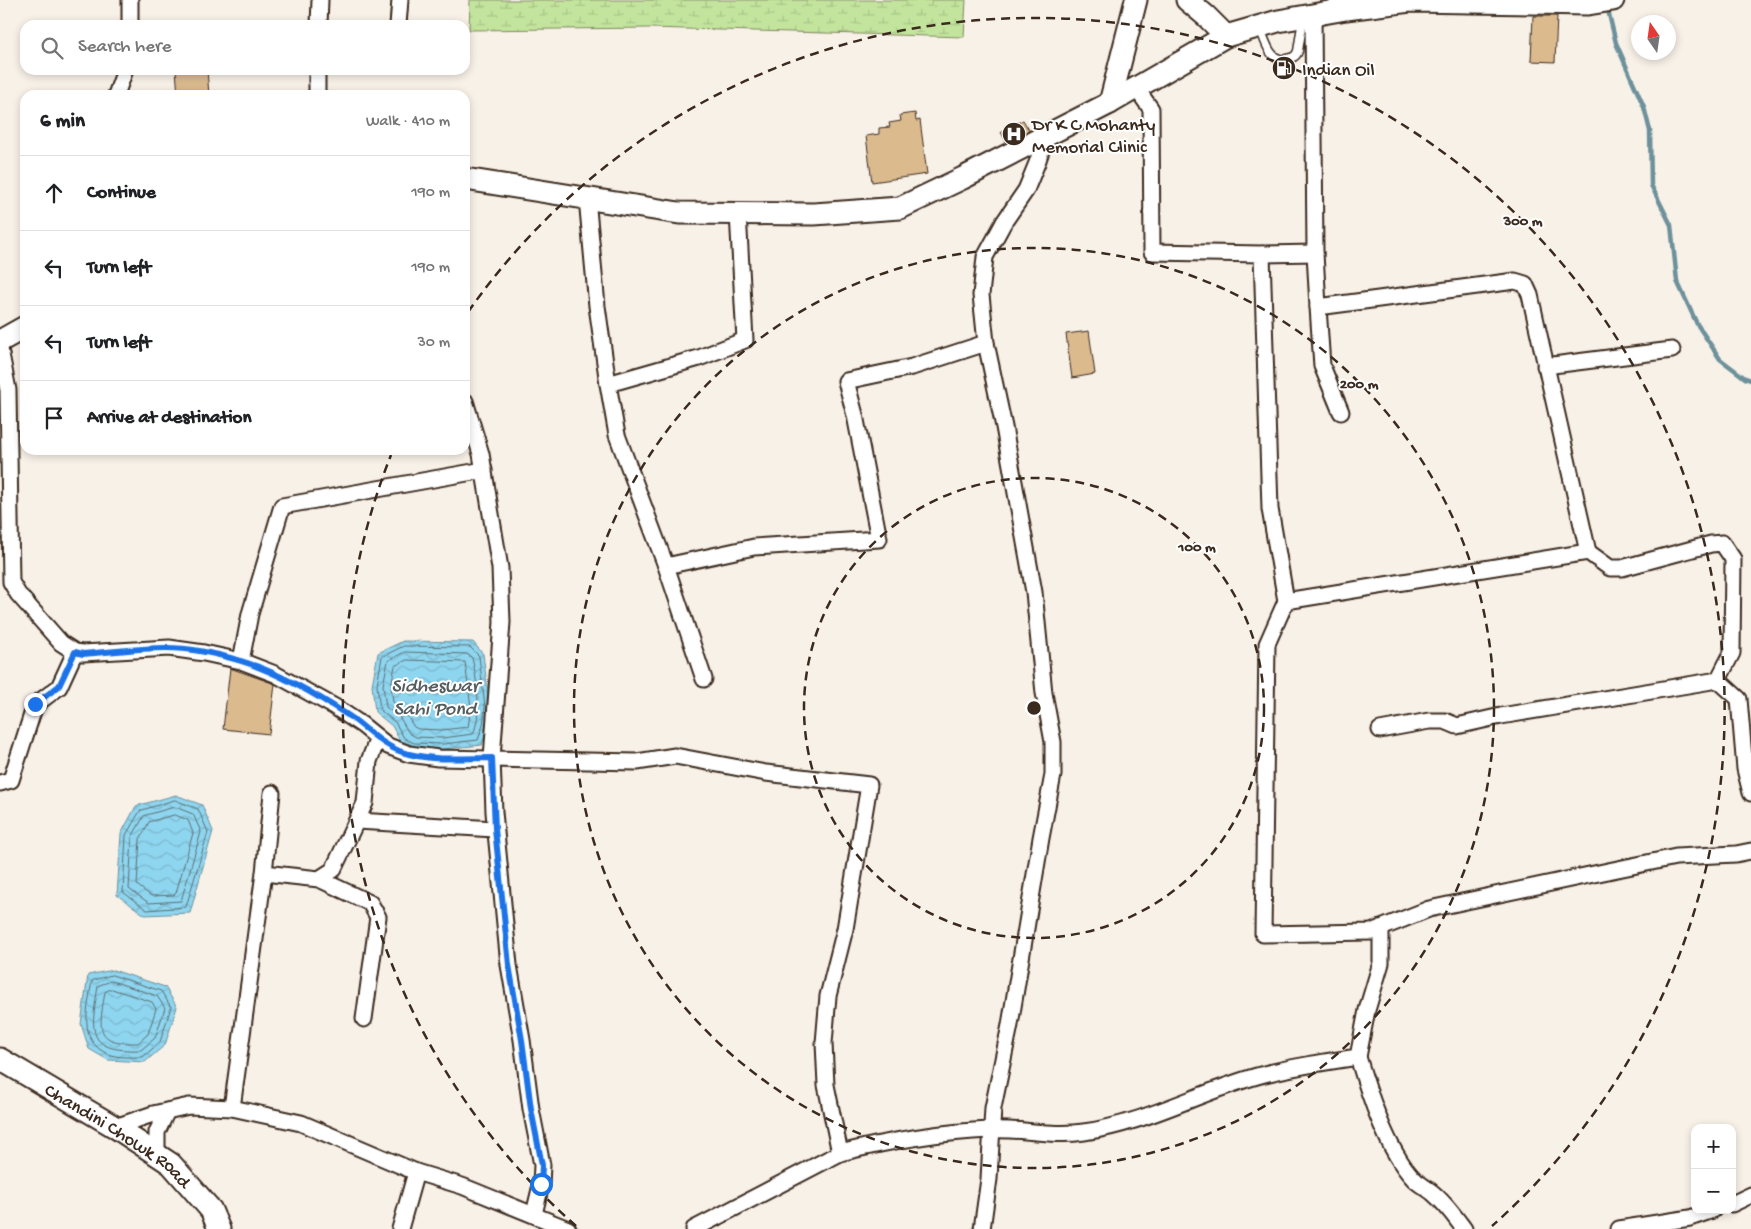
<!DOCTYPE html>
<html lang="en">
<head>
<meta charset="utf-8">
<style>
	body { margin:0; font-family:"Gochi Hand",sans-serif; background:#f6f6f6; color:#202124 }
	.controls { position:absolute; right:15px; bottom:15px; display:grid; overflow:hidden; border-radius:10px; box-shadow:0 2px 8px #0003 }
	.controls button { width:45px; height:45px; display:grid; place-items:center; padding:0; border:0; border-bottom:1px solid #e0e0e0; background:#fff; color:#202124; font:25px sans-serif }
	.compass { position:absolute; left:1631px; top:15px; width:45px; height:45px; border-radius:50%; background:#fff; box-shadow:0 2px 8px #0003; rotate:347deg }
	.stop { position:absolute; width:15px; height:15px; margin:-11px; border:4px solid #1a73e8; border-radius:50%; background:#fff }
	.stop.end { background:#1a73e8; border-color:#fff; box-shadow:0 1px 5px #0008 }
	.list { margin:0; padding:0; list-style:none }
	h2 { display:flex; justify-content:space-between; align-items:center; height:65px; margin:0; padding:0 20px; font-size:21px }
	h2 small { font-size:16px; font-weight:400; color:#757577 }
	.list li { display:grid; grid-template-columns:32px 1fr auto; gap:15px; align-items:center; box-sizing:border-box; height:75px; padding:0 20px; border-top:1px solid #e0e0e0 }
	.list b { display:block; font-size:19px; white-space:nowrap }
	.list em { font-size:16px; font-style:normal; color:#757577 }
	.icon { flex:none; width:28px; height:28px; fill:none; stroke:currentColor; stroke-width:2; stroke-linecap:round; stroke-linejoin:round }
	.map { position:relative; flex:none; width:1751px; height:1229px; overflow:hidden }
	.search { position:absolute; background:#fff; box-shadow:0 2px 8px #0003; left:20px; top:20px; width:450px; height:55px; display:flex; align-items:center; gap:12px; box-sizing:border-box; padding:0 18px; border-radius:15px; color:#757577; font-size:19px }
	.panel { position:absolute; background:#fff; box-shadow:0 2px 8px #0003; left:20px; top:90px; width:450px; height:365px; border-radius:15px }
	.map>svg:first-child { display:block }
	.wetland { fill:url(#wetland-marsh); stroke:#7f875e }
	.water { fill:url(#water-waves); stroke:#6d919b }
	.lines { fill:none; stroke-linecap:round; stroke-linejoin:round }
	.shore { stroke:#5c6e72; stroke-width:1 }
	.stream { stroke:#6d919b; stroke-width:4.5 }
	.building { fill:#dbba8e; stroke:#3b2a1e }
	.lane-casing { stroke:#3b2a1e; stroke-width:11 }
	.street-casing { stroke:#3b2a1e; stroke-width:19 }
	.secondary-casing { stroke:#3b2a1e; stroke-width:25 }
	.lane { stroke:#fff; stroke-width:8 }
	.street { stroke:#fff; stroke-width:15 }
	.secondary { stroke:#fff; stroke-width:21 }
	.route { stroke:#1a73e8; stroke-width:6 }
	.ring { fill:none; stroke:#3b2a1e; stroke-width:2.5; stroke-dasharray:9 6 }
	.labels { text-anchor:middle; stroke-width:4; stroke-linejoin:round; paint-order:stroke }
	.poi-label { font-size:19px; fill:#3b2a1e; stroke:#fff; text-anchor:start }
	.street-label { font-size:19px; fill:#3b2a1e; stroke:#fff }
	.water-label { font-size:20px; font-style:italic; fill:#545d5d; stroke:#fff }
	.centre { fill:#3b2a1e; stroke:#fff; stroke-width:2.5 }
	.ring-label { font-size:15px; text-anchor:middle; font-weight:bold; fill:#3b2a1e; stroke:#fff; stroke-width:4; stroke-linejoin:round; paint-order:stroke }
</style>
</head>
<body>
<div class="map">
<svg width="1751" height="1229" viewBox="0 0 1751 1229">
	<defs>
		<pattern id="wetland-marsh" width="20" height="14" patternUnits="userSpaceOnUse" patternTransform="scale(1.25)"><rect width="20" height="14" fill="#c3e49d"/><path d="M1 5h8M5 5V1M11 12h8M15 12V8" fill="none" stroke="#a8c487"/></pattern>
		<pattern id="water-waves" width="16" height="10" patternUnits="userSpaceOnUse" patternTransform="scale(1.25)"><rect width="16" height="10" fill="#8ed5ef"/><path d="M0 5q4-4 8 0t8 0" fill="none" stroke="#7bb7cc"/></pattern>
	</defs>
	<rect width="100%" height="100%" fill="#f8f1e8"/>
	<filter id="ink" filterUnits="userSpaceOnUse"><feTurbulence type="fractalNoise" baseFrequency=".02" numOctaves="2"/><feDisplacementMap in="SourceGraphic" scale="10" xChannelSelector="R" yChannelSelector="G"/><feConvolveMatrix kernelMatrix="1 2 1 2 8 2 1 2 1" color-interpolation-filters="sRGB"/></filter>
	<g filter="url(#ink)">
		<path class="wetland" d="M 470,0 L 966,0 L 964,37 L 650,28 L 469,30 Z"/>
		<g class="water">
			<path d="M 403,641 L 473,642 L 483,654 L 490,707 L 488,726 L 482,745 L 443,749 L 413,748 L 400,741 L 392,726 L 375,712 L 372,685 L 378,653 Z"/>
			<path d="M 176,795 L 202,805 L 213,831 L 190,913 L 145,915 L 117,895 L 121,834 L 136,806 Z"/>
			<path d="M 113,970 L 165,987 L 177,1007 L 165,1045 L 145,1062 L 108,1060 L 89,1049 L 81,1024 L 88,975 Z"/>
		</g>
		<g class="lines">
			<g class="shore">
				<path d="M 404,646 L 470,647 L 479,656 L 485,707 L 483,725 L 478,740 L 443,744 L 414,743 L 404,738 L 395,722 L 380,710 L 377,685 L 382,657 Z"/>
				<path d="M 405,652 L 467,654 L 472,658 C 477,679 482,715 473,734 L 443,738 L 416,737 L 409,733 L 400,718 L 386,707 L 383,685 L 388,661 Z"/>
				<path d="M 407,660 L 465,662 L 471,708 L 468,727 L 442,730 L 418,729 L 414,727 L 405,713 L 393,702 L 391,686 L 395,666 Z"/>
				<path d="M 175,800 L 198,809 L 208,832 L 186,907 L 147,910 L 123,892 L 126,835 L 140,811 Z"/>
				<path d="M 175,807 L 193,814 L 201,832 L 181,901 L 149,903 L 129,889 L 132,837 L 144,816 Z"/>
				<path d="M 175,815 L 188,820 L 193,833 L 176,893 L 174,895 L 151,896 L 137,885 L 140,839 L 149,822 Z"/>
				<path d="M 112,975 L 161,991 L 171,1007 L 160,1042 L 143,1057 C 133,1057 117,1058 108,1054 C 77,1041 88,1007 92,981 Z"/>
				<path d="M 112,981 L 157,996 L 165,1008 L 155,1038 L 141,1050 C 85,1052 91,1031 98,986 Z"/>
				<path d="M 112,989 L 152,1002 L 156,1009 L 148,1034 L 138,1043 C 94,1044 99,1029 105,992 Z"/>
			</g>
			<path class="stream" d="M 1607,6 L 1616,43 L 1644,107 L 1650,131 L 1651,185 L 1671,225 L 1677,281 L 1697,324 L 1720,359 L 1745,378 L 1751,380"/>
		</g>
		<g class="building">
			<path d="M 1533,16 L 1557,16 L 1555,62 L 1531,61 Z"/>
			<path d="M 176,70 L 207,70 L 209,95 L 178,95 Z"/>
			<path d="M 915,113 L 916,121 L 920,120 L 927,174 L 872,182 L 866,136 L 879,134 L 879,128 L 890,127 L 889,123 L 901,121 L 900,115 Z"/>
			<path d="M 1023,120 L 1029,130 L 1006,142 L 1001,132 Z"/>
			<path d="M 1089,331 L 1095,374 L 1072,378 L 1066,334 Z"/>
			<path d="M 230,668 L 275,684 L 269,734 L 223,729 Z"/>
		</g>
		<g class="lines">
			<g class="lane-casing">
				<path id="lane" d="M 1260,28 C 1265,40 1270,63 1286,59 C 1292,58 1296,57 1298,51 L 1303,19"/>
			</g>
			<g class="street-casing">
				<g id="street">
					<path d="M 130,25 L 130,0"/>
					<path d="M 319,25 L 320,0"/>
					<path d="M 398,25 L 400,0"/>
					<path d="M 1136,88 L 1151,109 L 1152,252 L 1262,254 L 1270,509 L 1286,601 L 1588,552 L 1610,568 L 1622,568 L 1711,544 L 1722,543 L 1733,559 L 1732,653 L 1718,680"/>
					<path d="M 116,95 L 125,70"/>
					<path d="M 317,95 L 317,70"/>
					<path d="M 587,198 L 597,306 L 608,384 L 617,435 L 666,566 L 704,679"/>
					<path d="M 1315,253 L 1318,307 L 1515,281 L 1525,284 L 1530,295 L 1588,552"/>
					<path d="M 1263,254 L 1315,253 L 1313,15"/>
					<path d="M 1318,307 L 1322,366 L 1341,412"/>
					<path d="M 0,349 L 8,390 L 11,582 L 18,594 L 61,643 L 75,652 L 83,653 L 169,648 L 204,653 L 241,661 L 275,674 L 335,707 L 362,725 L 388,746 L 409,754 L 438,758 L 637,762 L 675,756 L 766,773 L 869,785 L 845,929 L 828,996 L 824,1043 L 826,1085 L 840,1153 C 889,1141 939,1132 990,1130 C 1021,1128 1052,1137 1084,1132 C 1143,1124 1200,1092 1257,1076 C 1290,1067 1324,1062 1358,1057 L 1367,1010 L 1381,963 L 1381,928"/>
					<path d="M 1545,366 L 1672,350"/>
					<path d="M 608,384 L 699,358 L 745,340 L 738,213"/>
					<path d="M 465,401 L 481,454 L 500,568 L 502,622 L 492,758 L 494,812 L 509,965 L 522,1040 L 531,1109 L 542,1165 L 541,1185 L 534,1214"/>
					<path d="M 666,566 L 754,547 L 879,539 L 855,415 L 846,381 L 912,367 L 986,343"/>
					<path d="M 1286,601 L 1267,644 L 1263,934 L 1371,932 L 1429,909 L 1608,871 L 1676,857 L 1736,854 L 1751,851"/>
					<path d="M 241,661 L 250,614 L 282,506 L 484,470"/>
					<path d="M 1380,730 L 1429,721 L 1445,721 L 1457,726 L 1501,716 L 1718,680 L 1739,699 L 1745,769 L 1751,793"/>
					<path d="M 0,783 L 11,780 L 35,705 L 59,687 L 75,652"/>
					<path d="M 357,821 L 495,829"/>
					<path d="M 264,873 L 319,879 L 333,870 L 365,803 L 369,761 L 378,738"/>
					<path d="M 319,879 L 370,903 L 378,917 L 364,1019"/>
					<path d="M 1358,1057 C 1369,1094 1387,1150 1413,1178 C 1419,1185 1428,1188 1434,1194 C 1446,1204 1455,1217 1464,1229"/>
					<path d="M 232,1108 L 264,873 L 272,793"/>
					<path d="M 115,1127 L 153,1114 L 189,1106 L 232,1108 L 301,1123 L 416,1172 L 462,1186 L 568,1229"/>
					<path d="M 157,1155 L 157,1132 L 167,1111"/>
					<path d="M 1732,1204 L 1751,1195"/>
					<path d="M 400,1229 L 416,1172"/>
					<path d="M 694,1229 L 840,1153"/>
					<path d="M 982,1229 L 989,1179 L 993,1108 L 1010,1025 L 1041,838 L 1053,775 L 1053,742 L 1044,693 L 1034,592 L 1004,427 L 986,343 L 981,295 L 985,257 L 1004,222 L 1026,190 L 1037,163 L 1046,136"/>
					<path d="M 1619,1229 L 1690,1218 L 1713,1210"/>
				</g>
			</g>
			<g class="secondary-casing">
				<g id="secondary">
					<path d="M 1187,0 L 1206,16 L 1226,36"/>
					<path d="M 1110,103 L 1136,0"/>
					<path d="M 465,179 L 679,213 L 814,214 L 900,208 L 963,178 L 1110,103 L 1226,36 L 1278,21 L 1346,9 L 1410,1 L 1588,4 L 1613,0"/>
					<path d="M 0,341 L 25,327"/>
					<path id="s1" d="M 0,1059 L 115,1127 L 171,1164 L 211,1210 L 219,1229"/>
				</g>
			</g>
			<use href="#lane" class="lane"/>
			<use href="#street" class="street"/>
			<use href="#secondary" class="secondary"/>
		</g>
	</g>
	<g class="lines" filter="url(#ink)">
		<path class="route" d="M 35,704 L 59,686 L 75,652 L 83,654 C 111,652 138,648 166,648 C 190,648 218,654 241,661 C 278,672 317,695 349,716 C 368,729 385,749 409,754 C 436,761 465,758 492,758 L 495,829 L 509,965 L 522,1040 L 531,1109 L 542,1165 L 541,1184"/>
	</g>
	<g class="ring">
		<circle cx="1034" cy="708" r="230"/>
		<circle cx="1034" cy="708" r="460"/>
		<path d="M576 1226A691 691 0 0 1 391 455M468 312A691 691 0 1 1 1492 1226"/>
	</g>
	<defs>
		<g id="fuel-disc" transform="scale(1.25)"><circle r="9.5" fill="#3b2a1e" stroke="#fff"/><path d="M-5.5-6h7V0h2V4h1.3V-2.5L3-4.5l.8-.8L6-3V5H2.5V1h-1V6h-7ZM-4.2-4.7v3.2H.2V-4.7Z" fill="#fff"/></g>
		<g id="hospital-disc" transform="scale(1.25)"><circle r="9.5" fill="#3b2a1e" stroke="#fff"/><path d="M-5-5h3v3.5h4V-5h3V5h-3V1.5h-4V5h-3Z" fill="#fff"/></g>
	</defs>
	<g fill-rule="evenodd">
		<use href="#fuel-disc" x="1284" y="68"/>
		<use href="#hospital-disc" x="1014" y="134"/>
	</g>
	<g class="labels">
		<g class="poi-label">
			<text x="1302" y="75">Indian Oil</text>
			<text x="1032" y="130">Dr K C Mohanty<tspan x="1032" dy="22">Memorial Clinic</tspan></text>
		</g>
		<g class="street-label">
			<text dy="7" stroke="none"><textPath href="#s1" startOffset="141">Chandini Chowk Road</textPath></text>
		</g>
		<g class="water-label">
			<text x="435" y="691">Sidheswar<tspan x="435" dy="23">Sahi Pond</tspan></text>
		</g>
	</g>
	<circle cx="1034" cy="708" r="8" class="centre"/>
	<g class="ring-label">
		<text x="1523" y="225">300 m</text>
		<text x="1359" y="388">200 m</text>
		<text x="1197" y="551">100 m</text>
	</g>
</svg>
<div class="controls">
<button>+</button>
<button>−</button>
</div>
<svg class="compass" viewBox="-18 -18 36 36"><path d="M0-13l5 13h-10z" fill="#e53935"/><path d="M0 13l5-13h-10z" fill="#757577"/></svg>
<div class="stop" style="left:541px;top:1184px"></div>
<div class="stop end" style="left:35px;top:704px"></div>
<div class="search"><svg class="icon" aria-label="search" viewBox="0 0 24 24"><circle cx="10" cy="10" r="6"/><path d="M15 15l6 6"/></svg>Search here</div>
<section class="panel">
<h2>6 min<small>Walk · 410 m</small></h2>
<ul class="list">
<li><svg class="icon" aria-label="ahead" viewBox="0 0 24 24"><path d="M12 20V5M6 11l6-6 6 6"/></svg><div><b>Continue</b></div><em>190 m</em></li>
<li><svg class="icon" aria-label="left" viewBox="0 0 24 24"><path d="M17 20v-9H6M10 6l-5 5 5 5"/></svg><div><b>Turn left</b></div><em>190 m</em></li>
<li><svg class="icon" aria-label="left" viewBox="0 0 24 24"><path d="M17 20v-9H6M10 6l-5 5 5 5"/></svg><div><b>Turn left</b></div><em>30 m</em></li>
<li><svg class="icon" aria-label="arrive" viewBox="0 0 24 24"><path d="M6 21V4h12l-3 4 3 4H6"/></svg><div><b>Arrive at destination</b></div></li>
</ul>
</section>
</div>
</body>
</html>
